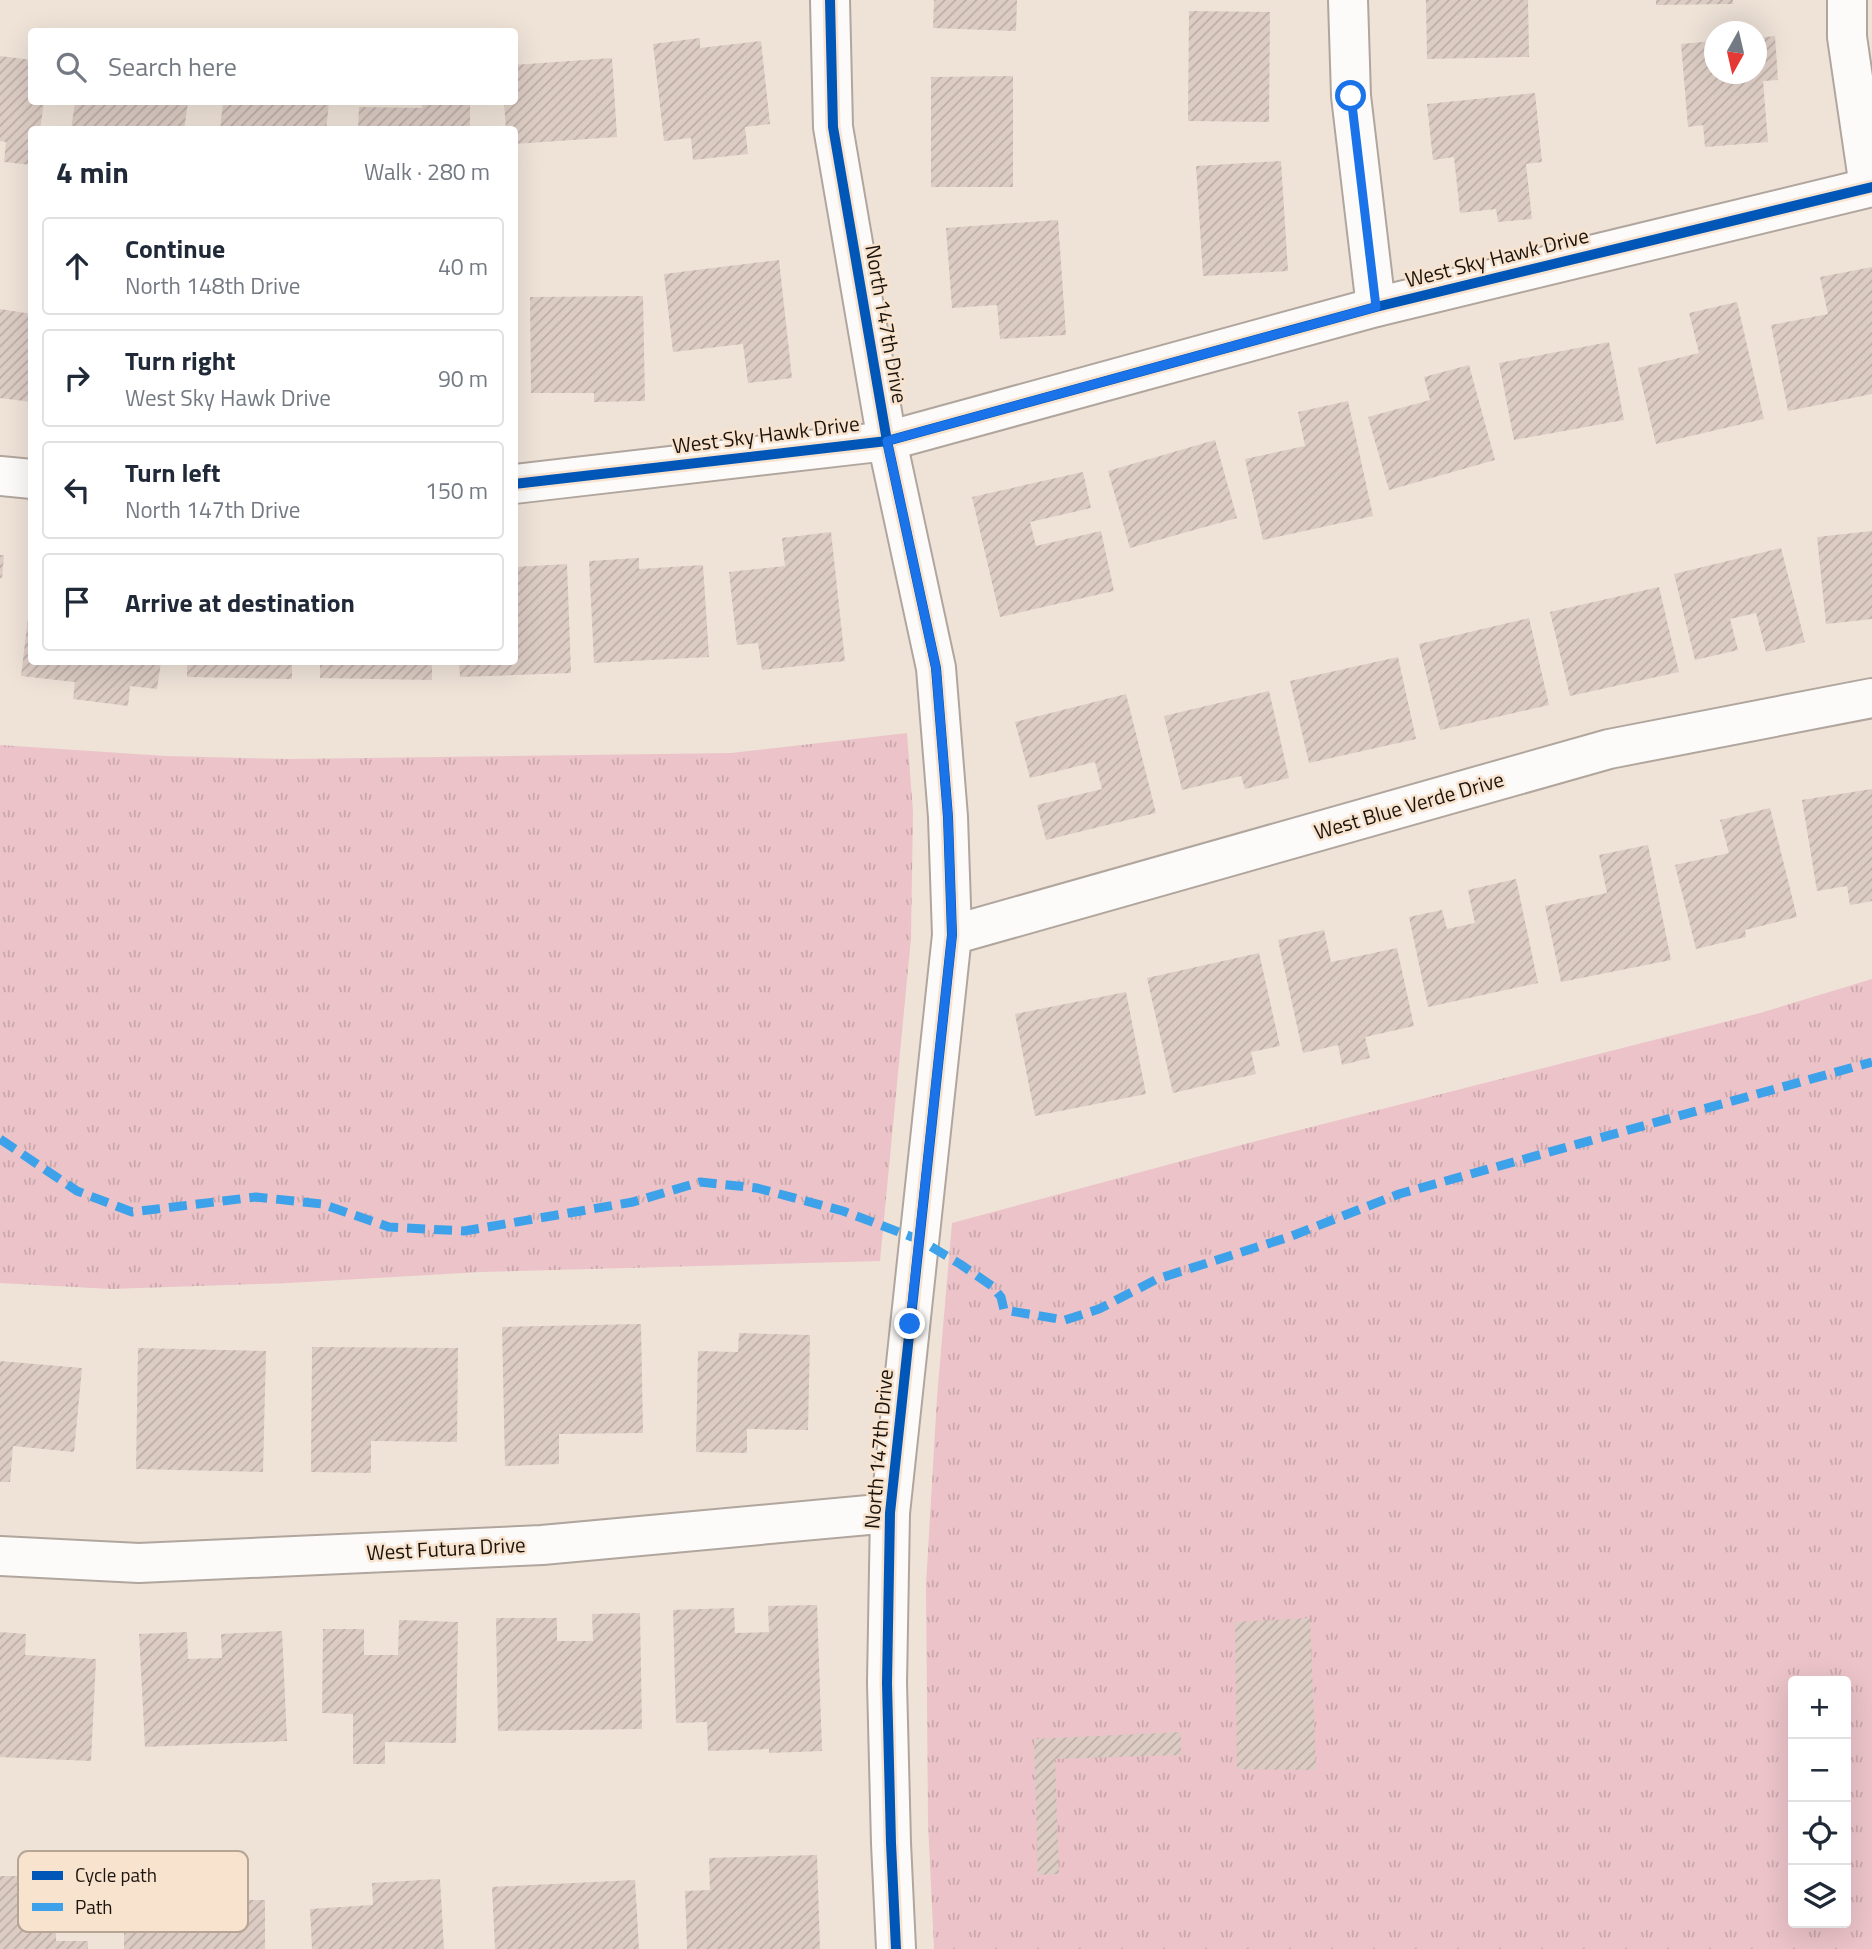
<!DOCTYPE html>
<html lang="en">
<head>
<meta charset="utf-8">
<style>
	body { margin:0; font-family:"Titillium Web",sans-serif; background:#f2f2f3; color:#1f2937 }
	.controls { position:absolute; right:21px; bottom:21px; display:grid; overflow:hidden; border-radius:7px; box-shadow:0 7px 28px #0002 }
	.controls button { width:63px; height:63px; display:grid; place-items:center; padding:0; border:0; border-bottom:2px solid #e0e1e3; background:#fff; color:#1f2937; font:35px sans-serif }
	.compass { position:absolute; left:1704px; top:21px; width:63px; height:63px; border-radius:50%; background:#fff; box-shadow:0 7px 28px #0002; rotate:188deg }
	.stop { position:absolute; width:21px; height:21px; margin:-16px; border:5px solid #1a73e8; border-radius:50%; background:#fff }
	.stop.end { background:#1a73e8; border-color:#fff; box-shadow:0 2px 7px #0008 }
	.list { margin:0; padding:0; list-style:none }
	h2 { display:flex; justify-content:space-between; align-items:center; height:91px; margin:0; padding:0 28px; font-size:30px }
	h2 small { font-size:23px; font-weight:400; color:#747a83 }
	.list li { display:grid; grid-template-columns:46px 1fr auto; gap:21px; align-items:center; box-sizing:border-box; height:98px; margin:0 14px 14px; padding:0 14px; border:2px solid #e0e1e3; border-radius:7px }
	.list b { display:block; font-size:26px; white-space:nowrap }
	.list p { margin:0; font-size:23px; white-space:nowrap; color:#747a83 }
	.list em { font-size:23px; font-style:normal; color:#747a83 }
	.icon { flex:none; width:38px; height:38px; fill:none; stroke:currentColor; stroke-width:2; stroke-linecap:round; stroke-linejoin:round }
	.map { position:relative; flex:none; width:1872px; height:1949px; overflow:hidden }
	.search { position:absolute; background:#fff; box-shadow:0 7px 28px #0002; left:28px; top:28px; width:490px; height:77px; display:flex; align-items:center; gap:18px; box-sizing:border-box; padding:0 24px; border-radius:7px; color:#747a83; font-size:26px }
	.panel { position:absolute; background:#fff; box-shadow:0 7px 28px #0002; left:28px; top:126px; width:490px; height:539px; border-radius:7px }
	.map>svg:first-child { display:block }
	.grass { fill:url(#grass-tufts); fill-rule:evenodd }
	.building { fill:url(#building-hatch) }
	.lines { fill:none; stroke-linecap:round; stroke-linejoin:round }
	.minor-casing { stroke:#b0a69e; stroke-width:42 }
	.minor { stroke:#fdfbf9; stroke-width:38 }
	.quiet { stroke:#3da2e9; stroke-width:9; stroke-dasharray:18 9; stroke-linecap:butt }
	.cycleway-casing { stroke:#f8e3cf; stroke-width:15 }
	.cycleway { stroke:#0057b8; stroke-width:10 }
	.route { stroke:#1a73e8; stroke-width:9 }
	.labels { text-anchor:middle; stroke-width:5; stroke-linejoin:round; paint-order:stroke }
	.street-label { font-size:21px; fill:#1b140d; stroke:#f8e3cf }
	.key { fill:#f8e3cf; stroke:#b6a595; stroke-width:2 }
	.key-label { font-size:19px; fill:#1b140d }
</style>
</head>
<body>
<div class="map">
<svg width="1872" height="1949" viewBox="0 0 1872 1949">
	<defs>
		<pattern id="grass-tufts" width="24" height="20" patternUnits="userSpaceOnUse" patternTransform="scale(1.75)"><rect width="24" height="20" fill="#ebc3c9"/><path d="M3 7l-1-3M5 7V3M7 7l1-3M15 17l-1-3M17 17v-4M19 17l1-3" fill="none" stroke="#c9a7ab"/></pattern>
		<pattern id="building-hatch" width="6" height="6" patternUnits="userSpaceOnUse" patternTransform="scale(1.75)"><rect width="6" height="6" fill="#dcccc4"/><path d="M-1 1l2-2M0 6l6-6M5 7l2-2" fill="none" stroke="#bcaea7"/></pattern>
	</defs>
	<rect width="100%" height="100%" fill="#efe3d8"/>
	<g class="grass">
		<path d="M 907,733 L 913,812 L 911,938 L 880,1261 L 481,1272 L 289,1283 L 111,1289 L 0,1283 L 0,745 L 166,756 L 290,759 L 731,753 Z"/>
		<path d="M 1872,979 L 1872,1949 L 934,1949 L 928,1822 L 926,1585 L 937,1397 L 952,1223 L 1241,1145 L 1760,1013 ZM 1793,1681 L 1846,1681 L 1846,1923 L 1793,1923 Z"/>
	</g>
	<g class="building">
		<path d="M 934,0 L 1017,0 L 1016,31 L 933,28 Z"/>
		<path d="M 1426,0 L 1528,0 L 1529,57 L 1427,59 Z"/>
		<path d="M 1656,0 L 1733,0 L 1733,4 L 1656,5 Z"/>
		<path d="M 1189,11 L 1270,12 L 1269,122 L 1188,121 Z"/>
		<path d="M 1775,36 L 1778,80 L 1763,81 L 1768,142 L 1705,147 L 1703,125 L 1688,127 L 1681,44 L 1714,41 L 1714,74 L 1756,74 L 1756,38 Z"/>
		<path d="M 700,38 L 700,48 L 761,41 L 770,124 L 745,127 L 748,154 L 693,160 L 691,138 L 664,141 L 653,44 Z"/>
		<path d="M 0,56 L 32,60 L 32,102 L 44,102 L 40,130 L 32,130 L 32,165 L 4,162 L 6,142 L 0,141 Z"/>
		<path d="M 612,58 L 617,137 L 514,144 L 514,130 L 506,130 L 504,102 L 514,102 L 514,65 Z"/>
		<path d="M 1013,76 L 1013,187 L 931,187 L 931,77 Z"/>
		<path d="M 1535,93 L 1542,162 L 1526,164 L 1532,219 L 1498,222 L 1496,209 L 1460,213 L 1454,157 L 1433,160 L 1427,104 Z"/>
		<path d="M 75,102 L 188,102 L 184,130 L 71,130 Z"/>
		<path d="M 223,102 L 329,102 L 326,130 L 220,130 Z"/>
		<path d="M 422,102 L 470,102 L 470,130 L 358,130 L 359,107 L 422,108 Z"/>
		<path d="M 1281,161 L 1288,271 L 1203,276 L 1196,166 Z"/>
		<path d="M 1058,220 L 1066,335 L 1000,339 L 997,305 L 952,308 L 946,228 Z"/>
		<path d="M 779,260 L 792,378 L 748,383 L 743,344 L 673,352 L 664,274 Z"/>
		<path d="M 1872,267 L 1872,394 L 1788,411 L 1771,325 L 1828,314 L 1820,277 Z"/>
		<path d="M 643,296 L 645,401 L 594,402 L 594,393 L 531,393 L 530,297 Z"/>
		<path d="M 1737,302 L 1764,419 L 1656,444 L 1638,368 L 1699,353 L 1689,313 Z"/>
		<path d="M 0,309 L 32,314 L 32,402 L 0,398 Z"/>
		<path d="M 1609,342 L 1624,420 L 1514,440 L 1499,363 Z"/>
		<path d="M 1469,365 L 1495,460 L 1389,490 L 1368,417 L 1430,400 L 1424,377 Z"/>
		<path d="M 1348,401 L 1373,516 L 1263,540 L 1245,459 L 1305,446 L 1298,412 Z"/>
		<path d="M 1215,440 L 1237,518 L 1130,548 L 1108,471 Z"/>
		<path d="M 1083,472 L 1091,508 L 1030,522 L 1036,546 L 1101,531 L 1114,591 L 1000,617 L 972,497 Z"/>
		<path d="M 1872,531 L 1872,619 L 1826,624 L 1817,537 Z"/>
		<path d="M 831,532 L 845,661 L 762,670 L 758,643 L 737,645 L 729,572 L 785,566 L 782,538 Z"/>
		<path d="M 1781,548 L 1805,642 L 1766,652 L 1756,613 L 1730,619 L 1738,650 L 1695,660 L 1674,574 Z"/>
		<path d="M 0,555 L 4,555 L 2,578 L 0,578 Z"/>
		<path d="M 639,558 L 639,569 L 703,565 L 709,657 L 594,663 L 589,561 Z"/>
		<path d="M 567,564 L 571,673 L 460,677 L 459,662 L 514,662 L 515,567 Z"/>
		<path d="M 1659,587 L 1679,672 L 1570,696 L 1550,612 Z"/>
		<path d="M 30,602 L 32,602 L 32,662 L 161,662 L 157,689 L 130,686 L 128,706 L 73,699 L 75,682 L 21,676 Z"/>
		<path d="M 1529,618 L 1549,705 L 1440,730 L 1419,644 Z"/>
		<path d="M 1398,657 L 1416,739 L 1309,763 L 1290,681 Z"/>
		<path d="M 187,662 L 292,662 L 292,679 L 187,677 Z"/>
		<path d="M 320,662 L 432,662 L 432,680 L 320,678 Z"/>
		<path d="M 1269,691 L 1289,778 L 1245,789 L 1241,776 L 1182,790 L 1164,716 Z"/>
		<path d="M 1126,694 L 1156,813 L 1046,840 L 1037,805 L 1102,789 L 1095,762 L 1030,778 L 1015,722 Z"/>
		<path d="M 1872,789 L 1872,901 L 1850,905 L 1847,886 L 1817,891 L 1802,800 Z"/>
		<path d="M 1770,808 L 1797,917 L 1745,930 L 1746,937 L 1696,949 L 1675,865 L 1729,853 L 1720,820 Z"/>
		<path d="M 1648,845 L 1671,960 L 1561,982 L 1545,906 L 1607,893 L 1599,855 Z"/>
		<path d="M 1516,879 L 1538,983 L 1428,1007 L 1409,917 L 1442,910 L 1447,929 L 1475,923 L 1468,890 Z"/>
		<path d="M 1324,930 L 1331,962 L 1397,948 L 1414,1026 L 1365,1037 L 1370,1058 L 1342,1065 L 1338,1045 L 1303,1053 L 1278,940 Z"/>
		<path d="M 1259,953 L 1280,1046 L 1251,1052 L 1256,1074 L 1173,1093 L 1147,978 Z"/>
		<path d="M 1126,992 L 1146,1094 L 1035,1116 L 1015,1014 Z"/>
		<path d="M 641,1324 L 643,1433 L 559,1434 L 559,1464 L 505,1466 L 502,1327 Z"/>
		<path d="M 739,1333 L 810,1335 L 808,1430 L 747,1429 L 747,1453 L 696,1452 L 698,1351 L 738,1352 Z"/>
		<path d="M 312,1347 L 458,1348 L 457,1442 L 371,1441 L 371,1473 L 311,1472 Z"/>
		<path d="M 138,1348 L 266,1351 L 263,1472 L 136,1469 Z"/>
		<path d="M 0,1361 L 82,1368 L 74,1452 L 13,1446 L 10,1482 L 0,1482 Z"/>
		<path d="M 817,1605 L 822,1751 L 769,1753 L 769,1749 L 708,1751 L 707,1722 L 676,1723 L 673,1610 L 734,1608 L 735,1633 L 769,1632 L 768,1606 Z"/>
		<path d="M 640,1613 L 642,1729 L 498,1731 L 496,1618 L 557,1618 L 557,1641 L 593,1641 L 592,1614 Z"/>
		<path d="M 1310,1618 L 1316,1770 L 1237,1769 L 1235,1622 Z"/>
		<path d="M 399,1620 L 458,1622 L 456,1743 L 385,1742 L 385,1764 L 353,1764 L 353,1714 L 322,1713 L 323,1629 L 364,1629 L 364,1655 L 398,1655 Z"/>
		<path d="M 282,1631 L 287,1741 L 145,1747 L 139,1634 L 187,1632 L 188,1659 L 222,1658 L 221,1634 Z"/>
		<path d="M 0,1632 L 26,1634 L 25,1655 L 96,1659 L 91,1761 L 0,1757 Z"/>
		<path d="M 1181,1732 L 1181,1755 L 1055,1759 L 1059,1874 L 1038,1875 L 1034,1739 Z"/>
		<path d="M 817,1855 L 820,1949 L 687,1949 L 685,1891 L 710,1890 L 709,1858 Z"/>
		<path d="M 0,1876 L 56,1876 L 56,1941 L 88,1941 L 88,1949 L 0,1949 Z"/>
		<path d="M 440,1879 L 444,1949 L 312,1949 L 310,1909 L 373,1905 L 372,1883 Z"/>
		<path d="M 635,1880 L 639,1949 L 495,1949 L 492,1887 Z"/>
		<path d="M 124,1899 L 265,1900 L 265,1949 L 124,1949 Z"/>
	</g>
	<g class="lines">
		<g class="minor-casing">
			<g id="minor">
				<path d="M 830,0 L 833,127 L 887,441 L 936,668 L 948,817 L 952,935 L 890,1513 L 887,1683 L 891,1843 L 896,1949"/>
				<path d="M 1348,0 L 1351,96 L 1376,307"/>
				<path d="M 1847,0 L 1847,37 L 1869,187"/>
				<path d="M 0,476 L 32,479"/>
				<path d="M 514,484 L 887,441 L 1376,307 L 1872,187"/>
				<path d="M 952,935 L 1609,749 L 1872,698"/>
				<path d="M 0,1556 L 139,1563 L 542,1545 L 890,1513"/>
			</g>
		</g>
		<use href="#minor" class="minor"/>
		<path class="quiet" d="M 0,1139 L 77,1191 L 132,1212 L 256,1197 L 322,1204 L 389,1227 L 464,1231 L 633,1202 L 700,1182 L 757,1188 L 843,1211 L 920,1240 L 960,1264 L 992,1286 L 1001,1297 L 1004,1310 L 1065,1320 L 1099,1309 L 1157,1279 L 1289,1237 L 1399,1194 L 1872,1062"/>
		<g class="cycleway-casing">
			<g id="cycleway">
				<path d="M 830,0 L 833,127 L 887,441 L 936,668 L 948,817 L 952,935 L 890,1513 L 887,1683 L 891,1843 L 896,1949"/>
				<path d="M 514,484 L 887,441 L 1376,307 L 1872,187"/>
			</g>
		</g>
		<use href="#cycleway" class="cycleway"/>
	</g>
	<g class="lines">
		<path class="route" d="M 910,1324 L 952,935 L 948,817 L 936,668 L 887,441 L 1376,307 L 1351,96"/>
	</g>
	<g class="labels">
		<g class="street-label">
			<text transform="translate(1497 258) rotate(-14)" y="7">West Sky Hawk Drive</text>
			<text transform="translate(886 324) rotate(80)" y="7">North 147th Drive</text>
			<text transform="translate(766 435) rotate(-7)" y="7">West Sky Hawk Drive</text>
			<text transform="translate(1409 806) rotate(-16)" y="7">West Blue Verde Drive</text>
			<text transform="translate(879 1449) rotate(-85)" y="7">North 147th Drive</text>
			<text transform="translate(446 1549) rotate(-3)" y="7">West Futura Drive</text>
		</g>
	</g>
	<rect x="18" y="1851" width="230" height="81" rx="10" class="key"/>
	<rect x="32" y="1871" width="31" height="9" fill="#0057b8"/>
	<rect x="32" y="1903" width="31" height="8" fill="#3da2e9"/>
	<g class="key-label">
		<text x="75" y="1882">Cycle path</text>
		<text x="75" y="1914">Path</text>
	</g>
</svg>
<div class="controls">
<button>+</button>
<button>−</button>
<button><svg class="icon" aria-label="locate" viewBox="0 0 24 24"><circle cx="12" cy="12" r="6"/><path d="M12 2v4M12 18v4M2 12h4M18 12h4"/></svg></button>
<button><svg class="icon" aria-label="layers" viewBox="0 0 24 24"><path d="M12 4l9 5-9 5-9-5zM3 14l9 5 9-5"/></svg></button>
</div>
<svg class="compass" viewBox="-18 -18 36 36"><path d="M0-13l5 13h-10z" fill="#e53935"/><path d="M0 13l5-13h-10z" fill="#747a83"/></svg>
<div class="stop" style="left:1351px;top:96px"></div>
<div class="stop end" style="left:910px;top:1324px"></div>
<div class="search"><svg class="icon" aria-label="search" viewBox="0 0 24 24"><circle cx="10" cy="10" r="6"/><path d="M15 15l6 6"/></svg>Search here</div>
<section class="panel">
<h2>4 min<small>Walk · 280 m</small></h2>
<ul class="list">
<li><svg class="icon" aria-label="ahead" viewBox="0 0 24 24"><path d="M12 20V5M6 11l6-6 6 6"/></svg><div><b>Continue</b><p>North 148th Drive</p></div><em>40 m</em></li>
<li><svg class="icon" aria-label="right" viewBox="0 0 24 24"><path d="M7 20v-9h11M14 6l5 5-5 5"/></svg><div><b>Turn right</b><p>West Sky Hawk Drive</p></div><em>90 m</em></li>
<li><svg class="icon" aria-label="left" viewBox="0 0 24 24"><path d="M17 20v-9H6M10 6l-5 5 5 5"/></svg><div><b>Turn left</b><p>North 147th Drive</p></div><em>150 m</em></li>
<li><svg class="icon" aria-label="arrive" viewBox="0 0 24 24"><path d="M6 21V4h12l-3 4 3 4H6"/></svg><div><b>Arrive at destination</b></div></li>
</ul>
</section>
</div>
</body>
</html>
